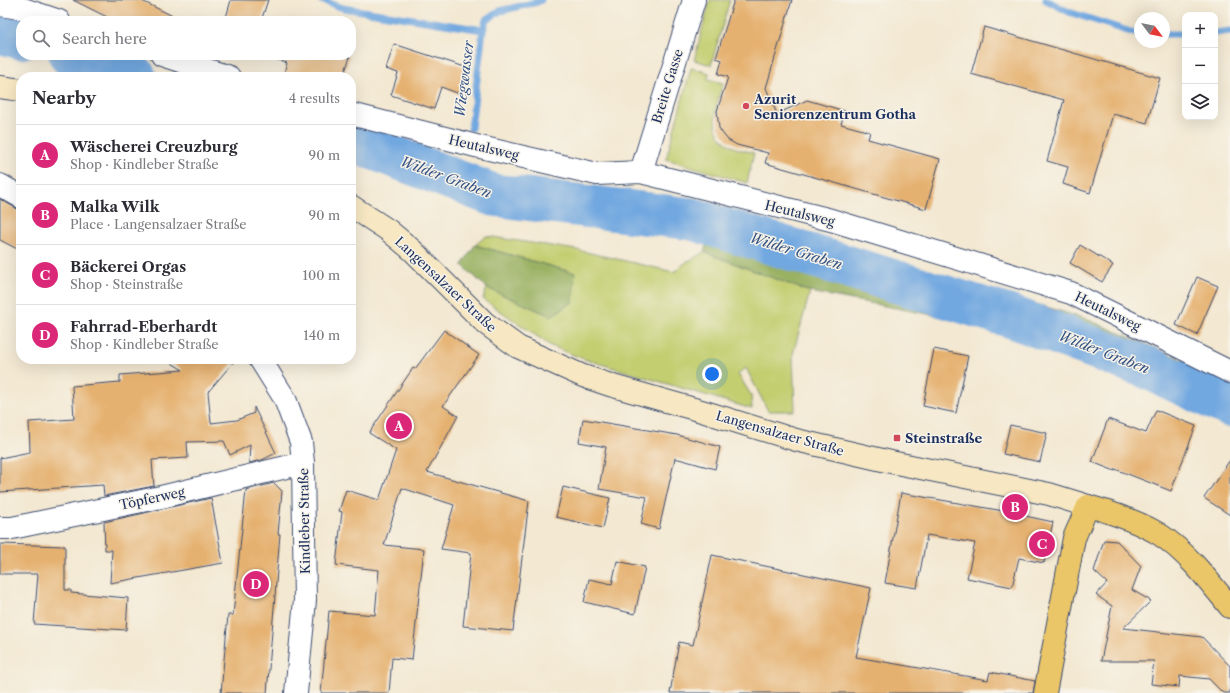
<!DOCTYPE html>
<html lang="en">
<head>
<meta charset="utf-8">
<style>
	body { margin:0; font-family:"Libre Caslon Text",serif; background:#f7f7f7; color:#2b2b33 }
	.controls { position:absolute; right:12px; top:12px; display:grid; overflow:hidden; border-radius:8px; box-shadow:0 4px 16px #0002 }
	.controls button { width:36px; height:36px; display:grid; place-items:center; padding:0; border:0; border-bottom:1px solid #e1e1e2; background:#fff; color:#2b2b33; font:20px sans-serif }
	.compass { position:absolute; left:1134px; top:12px; width:36px; height:36px; border-radius:50%; background:#fff; box-shadow:0 4px 16px #0002; rotate:122deg }
	.you { position:absolute; left:712px; top:374px; width:14px; height:14px; margin:-10px; border:3px solid #fff; border-radius:50%; background:#1a73e8; box-shadow:0 0 0 6px #1a73e833 }
	.badge { display:grid; place-items:center; width:26px; height:26px; border-radius:50%; background:#db2777; color:#fff; font-size:13px; font-weight:700 }
	.pin { position:absolute; translate:-50% -50%; border:2px solid #fff; box-shadow:0 1px 4px #0006 }
	.list { margin:0; padding:0; list-style:none }
	h2 { display:flex; justify-content:space-between; align-items:center; height:52px; margin:0; padding:0 16px; font-size:17px }
	h2 small { font-size:13px; font-weight:400; color:#7c7c81 }
	.list li { display:grid; grid-template-columns:26px 1fr auto; gap:12px; align-items:center; box-sizing:border-box; height:60px; padding:0 16px; border-top:1px solid #e1e1e2 }
	.list b { display:block; font-size:15px; white-space:nowrap }
	.list p { margin:0; font-size:13px; white-space:nowrap; color:#7c7c81 }
	.list em { font-size:13px; font-style:normal; color:#7c7c81 }
	.icon { flex:none; width:22px; height:22px; fill:none; stroke:currentColor; stroke-width:2; stroke-linecap:round; stroke-linejoin:round }
	.map { position:relative; flex:none; width:1230px; height:693px; overflow:hidden }
	.search { position:absolute; background:#fff; box-shadow:0 4px 16px #0002; left:16px; top:16px; width:340px; height:44px; display:flex; align-items:center; gap:10px; box-sizing:border-box; padding:0 14px; border-radius:16px; color:#7c7c81; font-size:15px }
	.panel { position:absolute; background:#fff; box-shadow:0 4px 16px #0002; left:16px; top:72px; width:340px; height:292px; border-radius:16px }
	.map>svg:first-child { display:block }
	.green { fill:#c2ce70; stroke:#6e7e67 }
	.forest { fill:#99b162; stroke:#5a7060 }
	.lines { fill:none; stroke-linecap:round; stroke-linejoin:round }
	.stream { stroke:#72a8e0; stroke-width:7 }
	.river { stroke:#72a8e0; stroke-width:43 }
	.building { fill:#e5b170 }
	.street-casing { stroke:#3b4b6f; stroke-width:24 }
	.secondary-casing { stroke:#3b4b6f; stroke-width:24 }
	.primary-casing { stroke:#3b4b6f; stroke-width:24 }
	.street { stroke:#fff; stroke-width:22 }
	.secondary { stroke:#f7e8c3; stroke-width:22 }
	.primary { stroke:#ebc669; stroke-width:22 }
	.poi-dot { fill:#d1495b; stroke:#f7f3e8; stroke-width:1.5 }
	.labels { text-anchor:middle; stroke-width:3; stroke-linejoin:round; paint-order:stroke }
	.street-label { font-size:13px; fill:#1b2f5e; stroke:#f7f3e8 }
	.poi-label { font-size:13px; font-weight:bold; fill:#1b2f5e; stroke:#f7f3e8; text-anchor:start }
	.water-label { font-size:14px; font-style:italic; fill:#355385; stroke:#f7f3e8 }
</style>
</head>
<body>
<div class="map">
<svg width="1230" height="693" viewBox="0 0 1230 693">
	<rect width="100%" height="100%" fill="#f7f3e8"/>
	<filter id="ink" filterUnits="userSpaceOnUse"><feTurbulence type="fractalNoise" baseFrequency=".025" numOctaves="2"/><feDisplacementMap in="SourceGraphic" scale="8" xChannelSelector="R" yChannelSelector="G"/><feConvolveMatrix kernelMatrix="1 2 1 2 8 2 1 2 1" color-interpolation-filters="sRGB"/></filter>
	<filter id="wash" filterUnits="userSpaceOnUse"><feTurbulence type="fractalNoise" baseFrequency=".012" numOctaves="4" result="noise"/><feDisplacementMap in="SourceGraphic" scale="16" xChannelSelector="R" yChannelSelector="G"/><feGaussianBlur stdDeviation="0.9" result="paint"/><feColorMatrix in="noise" values="0 0 0 0 0 0 0 0 0 0 0 0 0 0 0 0 0 1.4 0 .05"/><feComposite in="paint" operator="in"/></filter>
	<g filter="url(#wash)">
		<rect width="100%" height="100%" fill="#f3e8d2"/>
		<g class="green">
			<path d="M 710,0 L 730,0 L 711,65 L 694,60 Z"/>
			<path d="M 691,68 L 709,73 L 708,79 L 723,83 C 716,107 705,135 736,148 C 741,150 748,151 754,153 L 747,183 L 666,159 Z"/>
			<path d="M 486,236 L 577,250 L 674,272 L 685,263 L 704,252 L 810,292 L 793,354 L 795,411 L 768,411 L 746,368 L 738,374 L 751,395 L 752,409 L 584,359 L 551,346 L 483,299 L 487,288 L 551,316 L 575,273 L 475,245 Z"/>
		</g>
		<g class="forest">
			<path d="M 717,211 L 1084,318 L 1200,367 L 1230,383 L 1230,420 L 1150,383 L 1018,331 L 810,292 L 704,252 Z"/>
			<path d="M 475,245 L 575,273 L 573,302 L 551,316 L 487,288 L 462,265 Z"/>
		</g>
		<g class="lines">
			<g class="stream">
				<path d="M 321,0 L 343,8 L 483,30 L 471,128"/>
				<path d="M 1046,0 L 1069,12 L 1140,35"/>
				<path d="M 483,30 L 486,20 L 500,11 L 537,2 L 541,0"/>
				<path d="M 1215,33 L 1230,31"/>
				<path d="M 1164,34 L 1185,34"/>
			</g>
			<g class="river">
				<path d="M 0,32 L 21,38"/>
				<path d="M 70,55 L 135,77"/>
				<path d="M 351,142 L 359,143 L 493,195 L 692,219 L 1015,318 L 1148,368 L 1230,406"/>
			</g>
		</g>
		<g id="blocks">
			<g class="building">
				<path d="M 73,0 L 140,0 L 183,21 L 115,21 Z"/>
				<path d="M 231,0 L 268,0 L 261,21 L 225,21 Z"/>
				<path d="M 734,0 L 792,0 L 766,88 L 777,114 L 807,100 L 845,111 L 841,124 L 870,132 L 868,139 L 940,159 L 926,209 L 765,163 L 768,153 L 737,145 L 728,140 L 723,134 L 719,128 L 717,111 L 728,77 L 718,74 L 722,60 L 716,58 Z"/>
				<path d="M 984,27 L 1160,78 L 1147,123 L 1113,114 L 1090,193 L 1063,184 L 1068,167 L 1047,161 L 1064,100 L 971,74 Z"/>
				<path d="M 394,44 L 468,68 L 460,94 L 441,87 L 434,109 L 391,95 L 398,73 L 386,69 Z"/>
				<path d="M 263,55 L 343,55 L 350,57 L 343,77 L 296,77 L 284,73 L 287,63 Z"/>
				<path d="M 0,199 L 21,211 L 21,251 L 0,240 Z"/>
				<path d="M 1080,245 L 1113,265 L 1102,282 L 1070,263 Z"/>
				<path d="M 1197,277 L 1218,286 L 1197,335 L 1176,325 Z"/>
				<path d="M 444,330 L 479,355 L 443,406 L 458,416 L 427,472 L 529,501 L 513,631 L 463,626 L 471,553 L 441,549 L 454,505 L 402,488 L 384,545 L 424,549 L 412,660 L 392,658 L 389,693 L 321,693 L 329,611 L 375,615 L 379,570 L 336,565 L 342,512 L 339,511 L 346,490 L 379,500 L 396,450 L 369,433 L 413,368 L 415,369 Z"/>
				<path d="M 934,349 L 968,356 L 956,413 L 923,406 Z"/>
				<path d="M 165,359 L 236,359 L 208,392 L 211,423 L 237,420 L 254,413 L 254,407 L 276,453 L 262,460 L 249,463 L 250,445 L 230,455 L 224,441 L 187,442 L 188,458 L 152,460 L 154,486 L 104,496 L 103,485 L 0,492 L 0,458 L 30,452 L 29,422 L 74,419 L 72,386 L 120,382 L 120,375 L 183,370 Z"/>
				<path d="M 1156,410 L 1196,426 L 1171,491 L 1115,469 L 1115,471 L 1092,462 L 1108,419 L 1146,433 Z"/>
				<path d="M 583,419 L 677,435 L 720,447 L 715,469 L 675,458 L 659,529 L 641,524 L 647,497 L 599,489 L 606,447 L 579,442 Z"/>
				<path d="M 1010,425 L 1047,433 L 1040,462 L 1003,454 Z"/>
				<path d="M 1230,460 L 1230,515 L 1204,498 Z"/>
				<path d="M 274,483 L 282,491 L 278,534 L 280,534 L 267,693 L 221,693 L 228,615 L 233,615 L 246,490 Z"/>
				<path d="M 563,487 L 610,498 L 603,528 L 556,517 Z"/>
				<path d="M 901,493 L 998,510 L 1053,522 L 1044,563 L 1019,558 L 1012,587 L 967,578 L 975,543 L 927,535 L 917,588 L 885,583 Z"/>
				<path d="M 211,498 L 223,563 L 110,583 L 112,550 L 105,550 L 104,522 Z"/>
				<path d="M 1104,540 L 1117,541 L 1141,566 L 1132,590 L 1151,601 L 1123,628 L 1202,637 L 1230,666 L 1230,693 L 1223,693 L 1209,679 L 1180,676 L 1179,687 L 1151,684 L 1154,661 L 1101,661 L 1112,606 L 1096,595 L 1107,583 L 1094,571 Z"/>
				<path d="M 0,544 L 65,546 L 65,590 L 71,590 L 71,593 L 128,598 L 126,630 L 34,624 L 38,574 L 0,574 Z"/>
				<path d="M 712,555 L 871,588 L 856,657 L 988,680 L 990,672 L 1035,681 L 1033,693 L 670,693 L 679,642 L 693,645 Z"/>
				<path d="M 617,561 L 645,567 L 635,614 L 584,602 L 589,579 L 612,584 Z"/>
			</g>
		</g>
	</g>
	<g filter="url(#ink)">
		<use href="#blocks" fill-opacity="0" stroke="#3b4b6f" stroke-width="1"/>
		<g class="lines">
			<g class="street-casing">
				<g id="street">
					<path d="M 0,5 L 20,8 L 59,21"/>
					<path d="M 162,55 L 229,77"/>
					<path d="M 351,114 L 476,146 L 597,174 L 641,172 L 831,220 L 1071,293 L 1230,372"/>
					<path d="M 641,172 L 694,0"/>
					<path d="M 0,185 L 21,197"/>
					<path d="M 260,359 L 285,399 L 301,442 L 303,463 L 305,600 L 296,693"/>
					<path d="M 0,528 L 12,528 L 161,497 L 303,463"/>
				</g>
			</g>
			<g class="secondary-casing">
				<g id="secondary">
					<path d="M 0,87 L 21,90"/>
					<path d="M 351,206 L 388,230 L 412,250 L 485,323 L 518,347 L 583,376 L 613,386 L 705,412 L 796,440 L 891,462 L 1049,494 L 1088,506"/>
				</g>
			</g>
			<g class="primary-casing">
				<path id="primary" d="M 1045,693 L 1074,538 L 1088,506 C 1113,513 1137,521 1159,534 C 1187,552 1209,581 1230,607"/>
			</g>
			<use href="#street" class="street"/>
			<use href="#secondary" class="secondary"/>
			<use href="#primary" class="primary"/>
		</g>
	</g>
	<g class="poi-dot">
		<circle cx="746" cy="106" r="4"/>
		<rect x="893" y="434" width="8" height="8" rx="2"/>
	</g>
	<g class="labels">
		<g class="street-label">
			<text transform="translate(667 86) rotate(-73)" y="5">Breite Gasse</text>
			<text transform="translate(484 147) rotate(13)" y="5">Heutalsweg</text>
			<text transform="translate(800 213) rotate(14)" y="5">Heutalsweg</text>
			<text transform="translate(446 284) rotate(43)" y="5">Langensalzaer Straße</text>
			<text transform="translate(1108 311) rotate(26)" y="5">Heutalsweg</text>
			<text transform="translate(780 433) rotate(16)" y="5">Langensalzaer Straße</text>
			<text transform="translate(152 498) rotate(-12)" y="5">Töpferweg</text>
			<text transform="translate(304 521) rotate(-91)" y="5">Kindleber Straße</text>
		</g>
		<g class="poi-label">
			<text x="754" y="104">Azurit<tspan x="754" dy="15">Seniorenzentrum Gotha</tspan></text>
			<text x="905" y="443">Steinstraße</text>
		</g>
		<g class="water-label">
			<text transform="translate(464 79) rotate(-83)" y="5">Wiegwasser</text>
			<text transform="translate(446 177) rotate(20)" y="5">Wilder Graben</text>
			<text transform="translate(796 251) rotate(17)" y="5">Wilder Graben</text>
			<text transform="translate(1104 352) rotate(21)" y="5">Wilder Graben</text>
		</g>
	</g>
</svg>
<div class="controls">
<button>+</button>
<button>−</button>
<button><svg class="icon" aria-label="layers" viewBox="0 0 24 24"><path d="M12 4l9 5-9 5-9-5zM3 14l9 5 9-5"/></svg></button>
</div>
<svg class="compass" viewBox="-18 -18 36 36"><path d="M0-13l5 13h-10z" fill="#e53935"/><path d="M0 13l5-13h-10z" fill="#7c7c81"/></svg>
<div class="you"></div>
<div class="pin badge" style="left:399px;top:426px">A</div>
<div class="pin badge" style="left:1015px;top:507px">B</div>
<div class="pin badge" style="left:1042px;top:544px">C</div>
<div class="pin badge" style="left:256px;top:584px">D</div>
<div class="search"><svg class="icon" aria-label="search" viewBox="0 0 24 24"><circle cx="10" cy="10" r="6"/><path d="M15 15l6 6"/></svg>Search here</div>
<section class="panel">
<h2>Nearby<small>4 results</small></h2>
<ul class="list">
<li><span class="badge">A</span><div><b>Wäscherei Creuzburg</b><p>Shop · Kindleber Straße</p></div><em>90 m</em></li>
<li><span class="badge">B</span><div><b>Malka Wilk</b><p>Place · Langensalzaer Straße</p></div><em>90 m</em></li>
<li><span class="badge">C</span><div><b>Bäckerei Orgas</b><p>Shop · Steinstraße</p></div><em>100 m</em></li>
<li><span class="badge">D</span><div><b>Fahrrad-Eberhardt</b><p>Shop · Kindleber Straße</p></div><em>140 m</em></li>
</ul>
</section>
</div>
</body>
</html>
